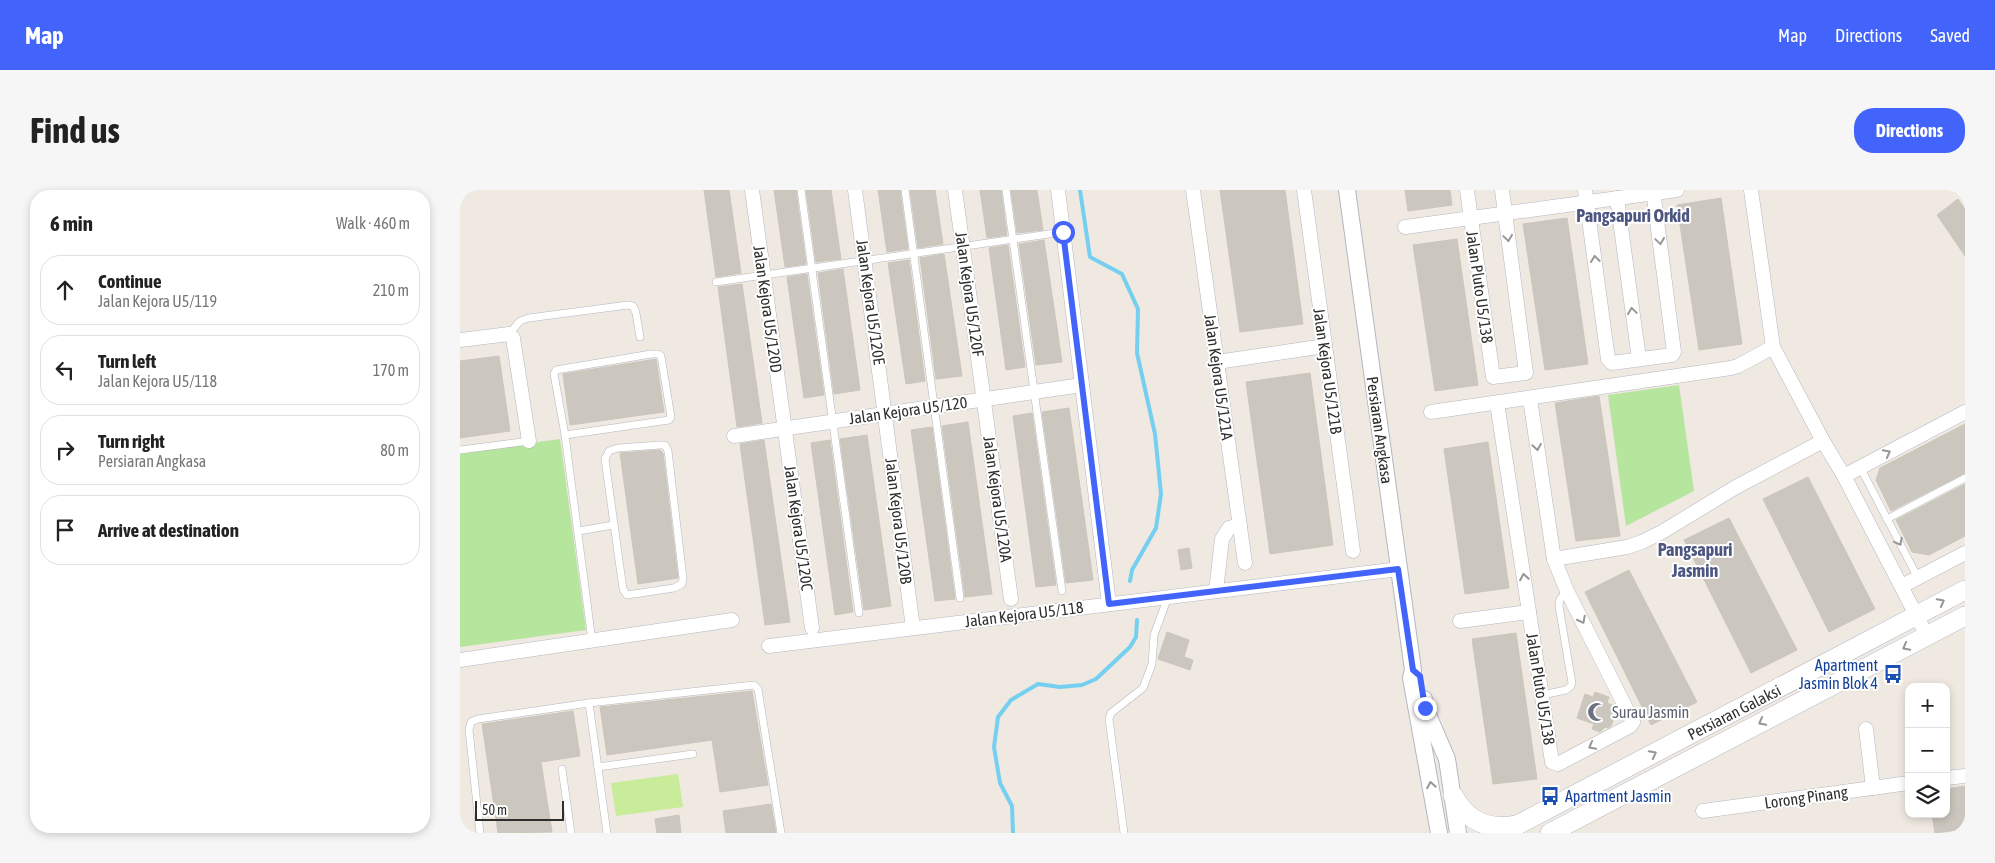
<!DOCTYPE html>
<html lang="en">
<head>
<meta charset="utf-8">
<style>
	body { margin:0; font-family:"Asap Condensed",sans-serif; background:#f6f6f6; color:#222 }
	.controls { position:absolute; right:15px; bottom:15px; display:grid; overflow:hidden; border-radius:10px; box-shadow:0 2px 8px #0003 }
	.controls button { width:45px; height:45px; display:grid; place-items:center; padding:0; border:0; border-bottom:1px solid #e0e0e0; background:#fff; color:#222; font:25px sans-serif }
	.scale { position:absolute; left:15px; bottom:12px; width:89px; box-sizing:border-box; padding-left:5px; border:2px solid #2e2e2e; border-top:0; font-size:14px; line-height:18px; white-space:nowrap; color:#2e2e2e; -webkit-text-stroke:4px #fff; paint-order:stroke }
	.stop { position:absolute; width:15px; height:15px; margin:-11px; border:4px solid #4264fb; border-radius:50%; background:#fff }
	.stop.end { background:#4264fb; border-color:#fff; box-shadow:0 1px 5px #0008 }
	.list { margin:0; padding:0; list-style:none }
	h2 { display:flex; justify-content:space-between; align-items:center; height:65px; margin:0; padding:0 20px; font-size:21px }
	h2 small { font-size:16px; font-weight:400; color:#767676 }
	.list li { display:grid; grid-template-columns:32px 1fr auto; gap:15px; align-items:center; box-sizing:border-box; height:70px; margin:0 10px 10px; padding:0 10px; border:1px solid #e0e0e0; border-radius:20px }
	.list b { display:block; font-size:19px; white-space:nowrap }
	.list p { margin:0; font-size:16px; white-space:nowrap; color:#767676 }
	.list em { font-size:16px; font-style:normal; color:#767676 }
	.icon { flex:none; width:28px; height:28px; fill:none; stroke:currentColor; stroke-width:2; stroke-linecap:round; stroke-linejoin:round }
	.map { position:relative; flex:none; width:1505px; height:643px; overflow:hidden; border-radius:20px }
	header { display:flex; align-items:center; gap:30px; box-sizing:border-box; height:70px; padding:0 25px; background:#4264fb; color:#fff }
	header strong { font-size:24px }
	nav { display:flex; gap:28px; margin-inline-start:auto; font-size:18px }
	.intro { display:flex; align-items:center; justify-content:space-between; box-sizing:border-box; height:120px; padding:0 30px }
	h1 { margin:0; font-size:35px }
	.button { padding:12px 22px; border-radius:20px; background:#4264fb; color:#fff; font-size:18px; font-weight:700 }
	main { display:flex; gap:30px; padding:0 30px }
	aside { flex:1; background:#fff; border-radius:20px; box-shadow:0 2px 8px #0003 }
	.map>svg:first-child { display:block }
	.green { fill:#b6e59e }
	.pitch { fill:#c9ec9a }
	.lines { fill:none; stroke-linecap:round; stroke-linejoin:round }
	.stream { stroke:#75cff0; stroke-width:4 }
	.building { fill:#cbc7bf; stroke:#cbc5ba }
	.service-casing { stroke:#b4b7c1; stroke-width:8 }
	.minor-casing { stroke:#b4b7c1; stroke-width:15 }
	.tertiary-casing { stroke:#b4b7c1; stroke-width:18 }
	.secondary-casing { stroke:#b4b7c1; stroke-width:20 }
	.service { stroke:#fff; stroke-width:7 }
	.minor { stroke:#fff; stroke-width:14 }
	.tertiary { stroke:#fff; stroke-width:16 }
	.secondary { stroke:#fff; stroke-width:19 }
	.oneway { stroke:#969696 }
	.route { stroke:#4264fb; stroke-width:6 }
	.labels { text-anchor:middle; stroke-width:4; stroke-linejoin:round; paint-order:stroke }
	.street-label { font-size:16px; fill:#2e2e2e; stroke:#fff }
	.transit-label { font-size:16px; fill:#164399; stroke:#fff; text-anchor:end }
	.worship-label { font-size:16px; fill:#5b616d; stroke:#fff; text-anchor:start }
	.neighbourhood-label { font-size:18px; font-weight:bold; fill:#4d5680; stroke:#fff }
</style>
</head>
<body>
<header>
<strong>Map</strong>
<nav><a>Map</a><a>Directions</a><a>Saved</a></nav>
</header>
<div class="intro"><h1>Find us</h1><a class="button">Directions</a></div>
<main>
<aside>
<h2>6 min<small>Walk · 460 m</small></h2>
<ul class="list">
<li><svg class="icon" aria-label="ahead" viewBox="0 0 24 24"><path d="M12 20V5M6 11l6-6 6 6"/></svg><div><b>Continue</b><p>Jalan Kejora U5/119</p></div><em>210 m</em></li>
<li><svg class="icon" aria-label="left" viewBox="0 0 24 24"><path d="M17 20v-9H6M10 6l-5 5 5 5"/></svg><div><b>Turn left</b><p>Jalan Kejora U5/118</p></div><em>170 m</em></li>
<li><svg class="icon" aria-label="right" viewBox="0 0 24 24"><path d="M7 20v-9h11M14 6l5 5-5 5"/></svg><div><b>Turn right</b><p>Persiaran Angkasa</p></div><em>80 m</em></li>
<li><svg class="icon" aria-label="arrive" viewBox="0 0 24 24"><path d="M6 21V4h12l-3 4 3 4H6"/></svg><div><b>Arrive at destination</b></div></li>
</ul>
</aside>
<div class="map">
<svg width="1505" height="643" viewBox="0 0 1505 643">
	<rect width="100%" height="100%" fill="#efe9e1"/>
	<g class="green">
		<path d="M 1219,195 L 1234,301 L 1166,336 L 1148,205 Z"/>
		<path d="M 100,249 L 126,440 L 0,457 L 0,263 Z"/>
	</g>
	<path class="pitch" d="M 218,584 L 223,617 L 156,626 L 151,593 Z"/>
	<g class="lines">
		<g class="stream">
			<path d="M 620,0 L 630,67 L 662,84 L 678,119 L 677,163 L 695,244 L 701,304 L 696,338 L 672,380 L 670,391"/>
			<path d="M 553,643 L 552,616 L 540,593 L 534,557 L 538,527 L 551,510 L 578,494 L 600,497 L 622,495 L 636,489 L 670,457 L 676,447 L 677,430"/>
		</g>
	</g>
	<g class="building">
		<path d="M 244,0 L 269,0 L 281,83 L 256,87 Z"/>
		<path d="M 314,0 L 336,0 L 346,74 L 325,77 Z"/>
		<path d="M 346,0 L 371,0 L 381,69 L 356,72 Z"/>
		<path d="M 418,0 L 440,0 L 448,59 L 427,62 Z"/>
		<path d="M 450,0 L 475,0 L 483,54 L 458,58 Z"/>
		<path d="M 520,0 L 541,0 L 547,45 L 527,48 Z"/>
		<path d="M 551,0 L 577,0 L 583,40 L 557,43 Z"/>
		<path d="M 760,0 L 825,0 L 843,134 L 780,142 Z"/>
		<path d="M 945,0 L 990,0 L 992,15 L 948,21 Z"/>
		<path d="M 1261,8 L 1282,154 L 1239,160 L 1217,15 Z"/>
		<path d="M 1498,9 L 1505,19 L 1505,66 L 1477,25 Z"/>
		<path d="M 1107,28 L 1128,174 L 1085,180 L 1063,34 Z"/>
		<path d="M 997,49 L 1018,195 L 975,201 L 953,55 Z"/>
		<path d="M 584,50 L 602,172 L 576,175 L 559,54 Z"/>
		<path d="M 548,55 L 565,177 L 546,180 L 529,58 Z"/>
		<path d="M 484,64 L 502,186 L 476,189 L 460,68 Z"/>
		<path d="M 449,70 L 465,191 L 446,194 L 428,73 Z"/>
		<path d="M 383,79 L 400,200 L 374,204 L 358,83 Z"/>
		<path d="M 347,84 L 364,205 L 344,208 L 327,87 Z"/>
		<path d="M 282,94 L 302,233 L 277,237 L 258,97 Z"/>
		<path d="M 39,166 L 50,241 L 0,248 L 0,171 Z"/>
		<path d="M 196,169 L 204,222 L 110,235 L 103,184 Z"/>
		<path d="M 850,183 L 873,355 L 810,364 L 786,192 Z"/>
		<path d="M 1139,206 L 1160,346 L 1116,351 L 1095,213 Z"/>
		<path d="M 609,218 L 633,390 L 606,393 L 582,222 Z"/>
		<path d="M 572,223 L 596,395 L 576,397 L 553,226 Z"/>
		<path d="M 508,232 L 532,404 L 505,407 L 482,236 Z"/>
		<path d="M 1505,234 L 1505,283 L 1431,321 L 1416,290 L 1420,278 Z"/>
		<path d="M 472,237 L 495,409 L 475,411 L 451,240 Z"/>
		<path d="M 407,245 L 431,416 L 404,420 L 380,249 Z"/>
		<path d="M 304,250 L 330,432 L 305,435 L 280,254 Z"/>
		<path d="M 370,250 L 393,422 L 375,425 L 351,253 Z"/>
		<path d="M 1028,252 L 1049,398 L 1005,404 L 984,259 Z"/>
		<path d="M 200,260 L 203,263 L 218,388 L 178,394 L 160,263 Z"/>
		<path d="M 1348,287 L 1415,419 L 1369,442 L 1303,309 Z"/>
		<path d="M 1505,294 L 1505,346 L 1469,365 L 1452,362 L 1436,330 Z"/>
		<path d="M 1269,328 L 1337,460 L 1291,483 L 1224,350 Z"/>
		<path d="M 729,358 L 732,378 L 721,380 L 718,360 Z"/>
		<path d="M 1169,380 L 1237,512 L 1191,535 L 1125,402 Z"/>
		<path d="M 707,442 L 729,450 L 724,467 L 733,470 L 730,480 L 698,469 Z"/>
		<path d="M 1056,443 L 1077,589 L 1033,594 L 1012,449 Z"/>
		<path d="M 292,501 L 308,595 L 260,602 L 252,550 L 147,565 L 140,517 Z"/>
		<path d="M 1135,502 L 1149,507 L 1147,513 L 1155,516 L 1157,520 L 1151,536 L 1148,538 L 1145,537 L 1140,542 L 1132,539 L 1134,534 L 1117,528 L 1125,504 L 1133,507 Z"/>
		<path d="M 113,521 L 120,566 L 81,572 L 92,642 L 38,643 L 22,534 Z"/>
		<path d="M 1505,596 L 1505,639 L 1475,643 L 1472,624 L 1486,624 L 1486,599 Z"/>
		<path d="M 311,614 L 316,643 L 266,643 L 263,621 Z"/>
		<path d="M 219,625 L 221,643 L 197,643 L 195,629 Z"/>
	</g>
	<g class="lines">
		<g class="service-casing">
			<g id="service">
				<path d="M 341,0 L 399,423"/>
				<path d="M 445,0 L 500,408"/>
				<path d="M 546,0 L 602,401"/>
				<path d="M 256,92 L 603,42"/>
				<path d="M 49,144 L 60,131 L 69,128 L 168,115 L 173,116 L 176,123 L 180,147"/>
				<path d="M 105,245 L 209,230 L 211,227 L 201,166 L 198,164 L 191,164 L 96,180 L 94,184 L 105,245 L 132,451"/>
				<path d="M 200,255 L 205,255 L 208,261 L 223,388 L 222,394 L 214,398 L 167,405 L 163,399 L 162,392 L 145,269 L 149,261 L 158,258 Z"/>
				<path d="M 0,260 L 69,251"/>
				<path d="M 1400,277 L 1458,388"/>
				<path d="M 1427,329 L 1505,288"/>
				<path d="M 119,341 L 153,335"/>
				<path d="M 1082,505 L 1106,500 L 1111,496 L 1112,493 L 1099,416 L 1100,409 L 1107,401"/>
				<path d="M 129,513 L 147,643"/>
				<path d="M 138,577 L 233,564"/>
				<path d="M 102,579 L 111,643"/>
				<path d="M 20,643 L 9,540 L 11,532 L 18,529 L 129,513 L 294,495 L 298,499 L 321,643"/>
				<path d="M 664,643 L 649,529 L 651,523 L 683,498 L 692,474 L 694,445 L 708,407"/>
			</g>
		</g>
		<g class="minor-casing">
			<g id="minor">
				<path d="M 292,0 L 352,438"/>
				<path d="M 395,0 L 453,438"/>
				<path d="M 495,0 L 551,409"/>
				<path d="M 598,0 L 649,414"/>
				<path d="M 733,0 L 785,373"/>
				<path d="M 844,0 L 893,361"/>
				<path d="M 1007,0 L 1033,187 L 1066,183 L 1042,0"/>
				<path d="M 1125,0 L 1148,169 L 1152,173 L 1212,165 L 1214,162 L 1193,0"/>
				<path d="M 1291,0 L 1313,157 L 1363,251 L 1384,286 L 1467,446"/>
				<path d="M 1157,8 L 1179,169"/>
				<path d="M 945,37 L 1217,0"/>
				<path d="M 0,150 L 49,144 L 53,148 L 69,251"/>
				<path d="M 757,172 L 865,156"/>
				<path d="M 1037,213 L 1092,572 L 1098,574 L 1170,536 L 1173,532 L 1107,401 L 1094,369 L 1070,209"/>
				<path d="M 971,222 L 1271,178 L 1278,176 L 1313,157"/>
				<path d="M 274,246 L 622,195"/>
				<path d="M 1384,286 L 1505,222"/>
				<path d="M 1094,369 L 1167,357 L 1182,352 L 1202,342 L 1276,297 L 1363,251"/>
				<path d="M 1442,396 L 1505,363"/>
				<path d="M 756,401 L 762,349 L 769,338 L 780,335"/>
				<path d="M 1000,431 L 1069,422"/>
				<path d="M 309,456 L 939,379"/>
				<path d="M 0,470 L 272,430"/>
				<path d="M 1406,539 L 1413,598"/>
				<path d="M 1486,588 L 1505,586"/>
				<path d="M 1243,621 L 1449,593"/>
			</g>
		</g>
		<g class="tertiary-casing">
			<g id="tertiary">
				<path d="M 887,0 L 953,480 L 951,488 L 979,643"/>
				<path d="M 964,509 L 965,518 L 987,569 L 998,643"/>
			</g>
		</g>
		<g class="secondary-casing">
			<g id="secondary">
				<path d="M 993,605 C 1006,630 1027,641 1056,635"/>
				<path d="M 1042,643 L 1505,400"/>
				<path d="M 1090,643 L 1505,426"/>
			</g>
		</g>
		<use href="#service" class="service"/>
		<use href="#minor" class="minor"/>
		<use href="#tertiary" class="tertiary"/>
		<use href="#secondary" class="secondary"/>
	</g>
	<defs><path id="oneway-chevron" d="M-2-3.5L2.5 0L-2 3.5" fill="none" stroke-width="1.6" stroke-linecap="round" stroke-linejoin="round" transform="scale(1.25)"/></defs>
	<g class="oneway">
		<use href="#oneway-chevron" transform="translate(1048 48) rotate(82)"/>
		<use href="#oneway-chevron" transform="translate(1200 51) rotate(82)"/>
		<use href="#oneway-chevron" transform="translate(1135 69) rotate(-97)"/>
		<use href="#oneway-chevron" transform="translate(1172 121) rotate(-98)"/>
		<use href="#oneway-chevron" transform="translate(1077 257) rotate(81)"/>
		<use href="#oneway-chevron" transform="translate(1427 263) rotate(-28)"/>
		<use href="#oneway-chevron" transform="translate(1439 352) rotate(62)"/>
		<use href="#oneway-chevron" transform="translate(1064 387) rotate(-99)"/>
		<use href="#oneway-chevron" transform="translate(1481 412) rotate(-28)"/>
		<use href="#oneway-chevron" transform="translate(1122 430) rotate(63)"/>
		<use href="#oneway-chevron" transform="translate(1446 457) rotate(152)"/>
		<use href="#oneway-chevron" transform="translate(1302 532) rotate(152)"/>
		<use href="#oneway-chevron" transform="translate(1132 556) rotate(152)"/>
		<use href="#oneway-chevron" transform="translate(1193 564) rotate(-27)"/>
		<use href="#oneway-chevron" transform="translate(971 595) rotate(-100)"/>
	</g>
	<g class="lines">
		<path class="route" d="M 603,42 L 649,414 L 938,379 L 953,480 L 960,486 L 965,518"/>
	</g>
	<defs>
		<g id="bus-bare" transform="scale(1.5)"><path d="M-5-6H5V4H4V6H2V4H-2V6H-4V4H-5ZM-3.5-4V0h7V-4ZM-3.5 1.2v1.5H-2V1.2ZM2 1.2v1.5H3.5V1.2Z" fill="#1a4fb4" stroke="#fff" stroke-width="2.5" paint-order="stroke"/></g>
		<g id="mosque-bare" transform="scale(1.5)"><path d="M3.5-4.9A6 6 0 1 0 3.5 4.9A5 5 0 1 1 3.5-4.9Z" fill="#6b7280" stroke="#fff" stroke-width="2.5" paint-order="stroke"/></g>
	</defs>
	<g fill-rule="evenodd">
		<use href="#bus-bare" x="1433" y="484"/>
		<use href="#mosque-bare" x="1137" y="522"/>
		<use href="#bus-bare" x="1090" y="606"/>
	</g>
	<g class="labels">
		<g class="street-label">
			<text transform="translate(1020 97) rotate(82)" y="6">Jalan Pluto U5/138</text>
			<text transform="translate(510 104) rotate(82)" y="6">Jalan Kejora U5/120F</text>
			<text transform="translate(411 112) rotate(82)" y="6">Jalan Kejora U5/120E</text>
			<text transform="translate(308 119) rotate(82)" y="6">Jalan Kejora U5/120D</text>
			<text transform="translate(868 181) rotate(82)" y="6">Jalan Kejora U5/121B</text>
			<text transform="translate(759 187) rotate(82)" y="6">Jalan Kejora U5/121A</text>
			<text transform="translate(448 220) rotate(-8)" y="6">Jalan Kejora U5/120</text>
			<text transform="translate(920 240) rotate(82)" y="6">Persiaran Angkasa</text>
			<text transform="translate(538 309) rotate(82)" y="6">Jalan Kejora U5/120A</text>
			<text transform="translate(439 331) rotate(83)" y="6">Jalan Kejora U5/120B</text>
			<text transform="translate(339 338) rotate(82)" y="6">Jalan Kejora U5/120C</text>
			<text transform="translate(564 424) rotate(-7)" y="6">Jalan Kejora U5/118</text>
			<text transform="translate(1081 499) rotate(81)" y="6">Jalan Pluto U5/138</text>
			<text transform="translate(1274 522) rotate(-27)" y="6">Persiaran Galaksi</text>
			<text transform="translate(1346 607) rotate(-8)" y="6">Lorong Pinang</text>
		</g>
		<g class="transit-label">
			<text x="1418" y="481">Apartment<tspan x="1418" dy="18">Jasmin Blok 4</tspan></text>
			<text x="1105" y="612" text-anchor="start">Apartment Jasmin</text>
		</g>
		<g class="worship-label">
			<text x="1152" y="528">Surau Jasmin</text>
		</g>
		<g class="neighbourhood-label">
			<text x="1173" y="32">Pangsapuri Orkid</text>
			<text x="1235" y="366">Pangsapuri<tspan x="1235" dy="21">Jasmin</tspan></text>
		</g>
	</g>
</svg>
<div class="controls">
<button>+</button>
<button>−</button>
<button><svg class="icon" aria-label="layers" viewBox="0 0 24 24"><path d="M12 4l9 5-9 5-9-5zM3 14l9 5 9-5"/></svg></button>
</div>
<div class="scale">50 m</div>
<div class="stop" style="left:603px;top:42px"></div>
<div class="stop end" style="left:965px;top:518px"></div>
</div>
</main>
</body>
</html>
